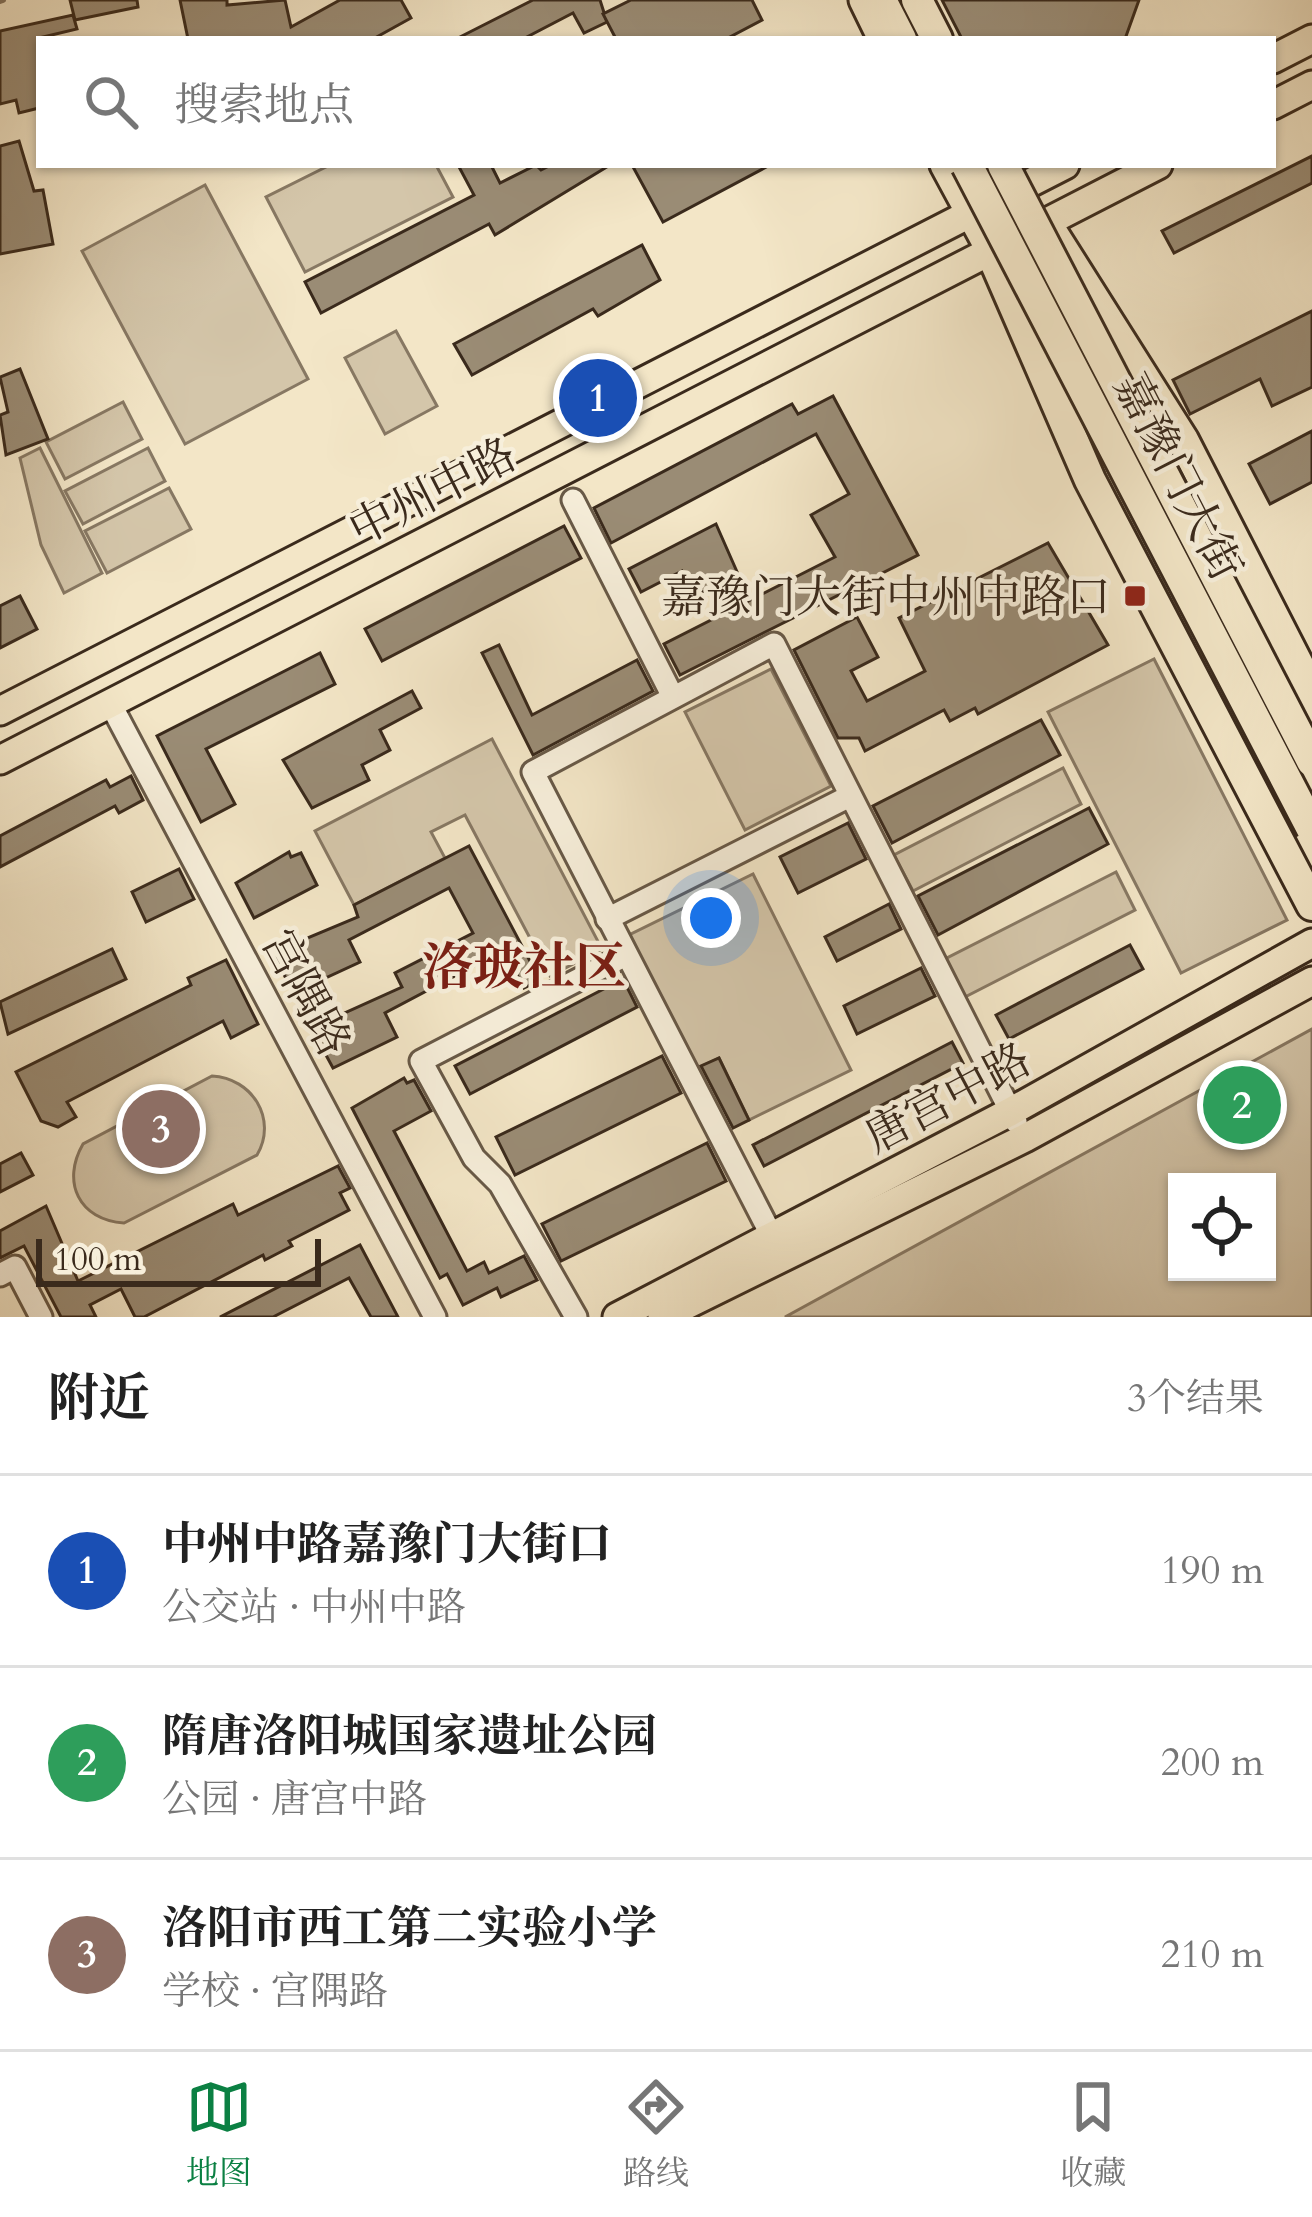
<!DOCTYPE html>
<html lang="zh">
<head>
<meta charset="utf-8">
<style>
	body { margin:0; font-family:Cardo,"Noto Serif SC",serif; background:#f2f2f2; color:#222 }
	.controls { position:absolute; right:36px; bottom:36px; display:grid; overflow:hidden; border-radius:0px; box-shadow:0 3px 9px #0004 }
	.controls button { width:108px; height:108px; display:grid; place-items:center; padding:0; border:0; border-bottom:3px solid #e0e0e0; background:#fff; color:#222; font:60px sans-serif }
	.scale { position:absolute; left:36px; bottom:30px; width:285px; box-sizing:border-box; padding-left:12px; border:6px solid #3a2a1c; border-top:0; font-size:33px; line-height:42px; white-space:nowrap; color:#3a2a1c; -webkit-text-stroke:9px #f7efdb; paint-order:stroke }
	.you { position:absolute; left:711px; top:918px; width:42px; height:42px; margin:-30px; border:9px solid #fff; border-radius:50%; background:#1a73e8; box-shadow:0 0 0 18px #1a73e833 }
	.badge { display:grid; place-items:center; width:78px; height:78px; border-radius:50%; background:#0b8043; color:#fff; font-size:39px; font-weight:700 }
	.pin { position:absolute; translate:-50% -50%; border:6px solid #fff; box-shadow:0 3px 12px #0006 }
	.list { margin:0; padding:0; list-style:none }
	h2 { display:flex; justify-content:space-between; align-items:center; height:156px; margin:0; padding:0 48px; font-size:51px }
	h2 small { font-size:39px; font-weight:400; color:#767676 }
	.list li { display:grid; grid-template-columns:78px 1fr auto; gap:36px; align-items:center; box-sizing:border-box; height:192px; padding:0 48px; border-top:3px solid #e0e0e0 }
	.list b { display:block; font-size:45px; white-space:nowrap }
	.list p { margin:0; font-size:39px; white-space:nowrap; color:#767676 }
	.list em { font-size:39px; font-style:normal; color:#767676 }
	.icon { flex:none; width:66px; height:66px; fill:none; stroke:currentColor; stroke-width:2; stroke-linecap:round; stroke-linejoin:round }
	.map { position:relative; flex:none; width:1312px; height:1317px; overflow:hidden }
	.search { position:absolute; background:#fff; box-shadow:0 3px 9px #0004; left:36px; right:36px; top:36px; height:132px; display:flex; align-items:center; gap:30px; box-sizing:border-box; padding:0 42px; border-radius:0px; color:#767676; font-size:45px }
	.sheet { height:732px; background:#fff }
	nav { display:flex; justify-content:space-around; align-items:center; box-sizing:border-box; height:168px; border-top:3px solid #e0e0e0; background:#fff; font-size:33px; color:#767676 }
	nav a { display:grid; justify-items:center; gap:6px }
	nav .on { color:#0b8043 }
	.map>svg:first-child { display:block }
	.green { fill:#d4c6aa; stroke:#877863; stroke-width:3; fill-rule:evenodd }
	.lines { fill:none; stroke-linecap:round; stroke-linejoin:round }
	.stream { stroke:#837460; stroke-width:6 }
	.building { fill:#9a8c75; stroke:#3a2a1c; stroke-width:3 }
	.minor-casing { stroke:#685947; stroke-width:27 }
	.major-casing { stroke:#3a2a1c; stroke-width:33 }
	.highway-casing { stroke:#3a2a1c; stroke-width:36 }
	.minor { stroke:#f7efdb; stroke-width:21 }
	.major { stroke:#f3e6c7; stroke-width:27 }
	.highway { stroke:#f3e6c7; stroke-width:30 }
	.highway-bridge-casing { stroke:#3a2a1c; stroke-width:36; stroke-linecap:butt }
	.highway-bridge { stroke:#f3e6c7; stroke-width:30 }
	.poi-dot { fill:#8f2418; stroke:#f7efdb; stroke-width:4.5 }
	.labels { text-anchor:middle; stroke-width:9; stroke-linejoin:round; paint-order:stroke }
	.street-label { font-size:45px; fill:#3a2a1c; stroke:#f7efdb }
	.poi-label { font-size:45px; fill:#3a2a1c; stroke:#f7efdb; text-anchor:end }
	.quarter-label { font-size:51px; font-weight:bold; fill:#7a1f14; stroke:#f7efdb }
</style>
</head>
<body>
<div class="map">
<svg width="1312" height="1317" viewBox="0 0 1312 1317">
	<rect width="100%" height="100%" fill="#f3e6c7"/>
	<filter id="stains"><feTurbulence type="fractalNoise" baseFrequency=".00167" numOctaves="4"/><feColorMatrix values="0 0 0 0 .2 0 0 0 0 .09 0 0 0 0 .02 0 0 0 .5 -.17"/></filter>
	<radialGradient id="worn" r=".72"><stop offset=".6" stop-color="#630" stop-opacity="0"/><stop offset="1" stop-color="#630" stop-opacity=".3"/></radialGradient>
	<g class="green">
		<path d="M 330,165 L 436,165 L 453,197 L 305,272 L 266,197 Z"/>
		<path d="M 205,185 L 308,379 L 185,444 L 82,251 Z"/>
		<path d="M 396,331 L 437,406 L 385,434 L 345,358 Z"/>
		<path d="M 123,402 L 142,439 L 65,479 L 46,442 Z"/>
		<path d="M 40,448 L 102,573 L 64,593 L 41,545 L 20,458 Z"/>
		<path d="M 148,448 L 165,481 L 83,524 L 65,491 Z"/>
		<path d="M 169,488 L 191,529 L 107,573 L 85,531 Z"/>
		<path d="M 1154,659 L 1287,920 L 1181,973 L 1048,712 Z"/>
		<path d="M 771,669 L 831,786 L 745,830 L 685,712 Z"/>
		<path d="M 492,739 L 602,949 L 550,976 L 465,815 L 431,832 L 445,858 L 354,905 L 315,831 Z"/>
		<path d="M 1063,768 L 1081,804 L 913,891 L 894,855 Z"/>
		<path d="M 1116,872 L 1135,910 L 963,998 L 943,960 Z"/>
		<path d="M 753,874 L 851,1070 L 749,1120 L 719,1058 L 696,1069 L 629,935 Z"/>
		<path d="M 1312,1029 L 1312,1317 L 785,1317 ZM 1177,1182 L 1267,1182 L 1267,1272 L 1177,1272 Z"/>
		<path d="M 212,1076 C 252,1078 278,1119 257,1155 L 124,1223 C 79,1220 61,1182 83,1144 Z"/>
	</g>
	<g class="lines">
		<path class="stream" d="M 0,1 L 3,0"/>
	</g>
	<g class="building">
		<path d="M 70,0 L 137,0 L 138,7 L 75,20 Z"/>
		<path d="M 180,0 L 227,0 L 227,5 L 285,0 L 291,27 L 340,0 L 401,0 L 411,18 L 373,39 L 188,39 Z"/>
		<path d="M 533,0 L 600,0 L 607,22 L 584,33 L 573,13 L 523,39 L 456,39 Z"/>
		<path d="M 631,0 L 752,0 L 762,20 L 726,39 L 616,39 L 603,14 Z"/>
		<path d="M 942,0 L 1139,0 L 1125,39 L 962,39 Z"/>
		<path d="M 73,15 L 77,29 L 39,38 L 39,108 L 19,113 L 16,100 L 0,104 L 0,31 Z"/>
		<path d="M 19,141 L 34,191 L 43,190 L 53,244 L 0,254 L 0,146 Z"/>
		<path d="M 1312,156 L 1312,183 L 1174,253 L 1162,231 Z"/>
		<path d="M 458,165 L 491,165 L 500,183 L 536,165 L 541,170 L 551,165 L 610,165 L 495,235 L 489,224 L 321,313 L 305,282 L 474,195 Z"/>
		<path d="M 632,165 L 770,165 L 663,222 Z"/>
		<path d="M 642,245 L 660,280 L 598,316 L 593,309 L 472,375 L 454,344 Z"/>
		<path d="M 1312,311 L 1312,387 L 1272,406 L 1260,379 L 1190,414 L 1173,380 Z"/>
		<path d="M 20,369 L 48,439 L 6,455 L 0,415 L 8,412 L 0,377 Z"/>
		<path d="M 833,396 L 918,555 L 680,675 L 664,644 L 835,557 L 811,515 L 849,494 L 816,434 L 611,543 L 594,508 L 792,404 L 798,414 Z"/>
		<path d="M 1312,431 L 1312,482 L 1270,504 L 1249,464 Z"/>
		<path d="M 716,524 L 738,574 L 694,596 L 682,571 L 641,592 L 629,569 Z"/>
		<path d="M 564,526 L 581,558 L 382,661 L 365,629 Z"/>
		<path d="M 1048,543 L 1108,645 L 978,714 L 975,708 L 950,721 L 944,710 L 865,751 L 859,738 L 838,738 L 794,650 L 857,617 L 878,657 L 851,671 L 867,701 L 925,671 L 899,618 Z"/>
		<path d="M 20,596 L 37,629 L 0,648 L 0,606 Z"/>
		<path d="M 499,645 L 532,715 L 637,660 L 653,691 L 533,755 L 482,653 Z"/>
		<path d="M 320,653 L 335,684 L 206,749 L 235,804 L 201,822 L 157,736 Z"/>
		<path d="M 412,691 L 421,708 L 380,730 L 390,750 L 362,765 L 369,780 L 312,808 L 283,760 Z"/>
		<path d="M 1041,720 L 1060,755 L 892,843 L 873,806 Z"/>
		<path d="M 131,776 L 143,800 L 119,813 L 115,806 L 0,867 L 0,836 L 106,780 L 110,787 Z"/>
		<path d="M 1089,808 L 1108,844 L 938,935 L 918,896 Z"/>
		<path d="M 848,823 L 866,859 L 798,893 L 780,857 Z"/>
		<path d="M 469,846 L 540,980 L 524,988 L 504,950 L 385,1013 L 397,1037 L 333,1068 L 314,1033 L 320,1029 L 318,1025 L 402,987 L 395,973 L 473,933 L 449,888 L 349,940 L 360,962 L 293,993 L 276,958 L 283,954 L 281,949 L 358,917 L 354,905 Z"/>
		<path d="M 289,852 L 291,857 L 301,853 L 317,885 L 254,918 L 236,883 Z"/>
		<path d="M 179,869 L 194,899 L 146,922 L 132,892 Z"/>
		<path d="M 889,904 L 901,929 L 837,961 L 825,937 Z"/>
		<path d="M 1130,945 L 1143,969 L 1009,1039 L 996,1015 Z"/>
		<path d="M 112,949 L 126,979 L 8,1034 L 0,1002 Z"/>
		<path d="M 226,960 L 258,1024 L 231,1038 L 223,1021 L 67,1102 L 76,1117 L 58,1127 L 41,1121 L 16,1072 L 191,985 L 188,978 Z"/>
		<path d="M 921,968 L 935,996 L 857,1034 L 844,1006 Z"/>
		<path d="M 623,979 L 637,1007 L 470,1094 L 455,1066 Z"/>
		<path d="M 952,1042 L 963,1063 L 764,1166 L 753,1145 Z"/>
		<path d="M 662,1056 L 681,1093 L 515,1175 L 496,1137 Z"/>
		<path d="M 719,1058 L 749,1120 L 733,1128 L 701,1066 Z"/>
		<path d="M 404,1078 L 407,1083 L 414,1080 L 431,1111 L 394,1131 L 467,1271 L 484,1262 L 489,1273 L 524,1256 L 537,1280 L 501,1297 L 497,1288 L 463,1305 L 447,1274 L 440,1278 L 352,1108 Z"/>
		<path d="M 707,1143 L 726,1181 L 561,1261 L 542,1224 Z"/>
		<path d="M 21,1153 L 33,1175 L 0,1192 L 0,1164 Z"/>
		<path d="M 338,1166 L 350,1188 L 340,1193 L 349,1210 L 289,1241 L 292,1246 L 265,1260 L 263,1255 L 144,1317 L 135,1317 L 121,1289 L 90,1305 L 96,1317 L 61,1317 L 24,1246 L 0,1258 L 0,1231 L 46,1206 L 78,1281 L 233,1204 L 238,1215 Z"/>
		<path d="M 360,1245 L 398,1317 L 371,1317 L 349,1278 L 273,1317 L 220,1317 Z"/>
	</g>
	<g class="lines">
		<g class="minor-casing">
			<g id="minor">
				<path d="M 573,500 L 673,697"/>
				<path d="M 110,703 L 435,1317"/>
				<path d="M 607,919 L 850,796"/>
				<path d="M 777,1246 L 533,772 L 774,644 L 1016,1122"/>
				<path d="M 0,1275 L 15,1267 L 41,1317"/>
				<path d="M 576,1317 L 500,1184 L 474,1158 L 421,1061 L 626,955"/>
			</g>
		</g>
		<g class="major-casing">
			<g id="major">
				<path d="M 863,0 L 882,39"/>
				<path d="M 1273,59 L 1312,39"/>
				<path d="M 1273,105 L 1312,85"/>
				<path d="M 944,165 L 998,265"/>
				<path d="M 1231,574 L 1312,723"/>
				<path d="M 0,711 L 1065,165"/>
				<path d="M 0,760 L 1158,165"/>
				<path d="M 617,1317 L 1010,1112 L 1312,943"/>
				<path d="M 662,1317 L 1025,1138 L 1312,981"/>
			</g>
		</g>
		<g class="highway-casing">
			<g id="highway">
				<path d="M 881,0 L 901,39"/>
				<path d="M 917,0 L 937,39"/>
				<path d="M 1049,228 L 1183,440 L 1312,692"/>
				<path d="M 991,252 L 1090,480 L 1312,905"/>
			</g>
		</g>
		<use href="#minor" class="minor"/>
		<use href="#major" class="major"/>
		<use href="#highway" class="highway"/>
		<g class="highway-bridge-casing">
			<g id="highway-bridge">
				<path d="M 967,165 L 1312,829"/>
				<path d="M 1003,165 L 1312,761"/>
			</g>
		</g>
		<use href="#highway-bridge" class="highway-bridge"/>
	</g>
	<rect class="poi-dot" x="1123" y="584" width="24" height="24" rx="6"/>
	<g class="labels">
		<g class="street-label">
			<text transform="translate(1179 476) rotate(63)" y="16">嘉豫门大街</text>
			<text transform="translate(432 491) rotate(-27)" y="16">中州中路</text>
			<text transform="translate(307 992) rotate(62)" y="16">宫隅路</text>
			<text transform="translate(947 1097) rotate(-28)" y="16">唐宫中路</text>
		</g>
		<g class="poi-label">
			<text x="1111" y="612">嘉豫门大街中州中路口</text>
		</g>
		<g class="quarter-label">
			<text x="524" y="984">洛玻社区</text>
		</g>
	</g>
	<rect width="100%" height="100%" filter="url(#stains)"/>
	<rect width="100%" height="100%" fill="url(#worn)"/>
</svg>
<div class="controls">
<button><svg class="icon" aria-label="locate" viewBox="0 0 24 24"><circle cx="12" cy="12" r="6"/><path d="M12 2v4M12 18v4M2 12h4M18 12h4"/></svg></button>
</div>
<div class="scale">100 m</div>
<div class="you"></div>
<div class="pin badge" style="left:598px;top:398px;background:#1a4fb4">1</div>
<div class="pin badge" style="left:1242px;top:1105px;background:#2e9e5b">2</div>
<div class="pin badge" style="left:161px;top:1129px;background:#8d6e63">3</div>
<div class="search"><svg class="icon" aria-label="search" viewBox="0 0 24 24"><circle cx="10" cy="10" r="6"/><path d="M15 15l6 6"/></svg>搜索地点</div>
</div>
<section class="sheet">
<h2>附近<small>3个结果</small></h2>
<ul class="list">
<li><span class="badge" style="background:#1a4fb4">1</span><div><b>中州中路嘉豫门大街口</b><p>公交站 · 中州中路</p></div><em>190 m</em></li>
<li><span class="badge" style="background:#2e9e5b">2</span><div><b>隋唐洛阳城国家遗址公园</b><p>公园 · 唐宫中路</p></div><em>200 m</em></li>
<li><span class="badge" style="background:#8d6e63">3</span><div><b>洛阳市西工第二实验小学</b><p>学校 · 宫隅路</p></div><em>210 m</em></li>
</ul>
</section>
<nav>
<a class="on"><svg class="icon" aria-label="map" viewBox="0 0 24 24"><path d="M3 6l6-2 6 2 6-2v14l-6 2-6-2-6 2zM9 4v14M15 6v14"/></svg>地图</a>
<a><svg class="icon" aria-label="directions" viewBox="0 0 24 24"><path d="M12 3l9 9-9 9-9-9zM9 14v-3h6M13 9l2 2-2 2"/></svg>路线</a>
<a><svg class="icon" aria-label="saved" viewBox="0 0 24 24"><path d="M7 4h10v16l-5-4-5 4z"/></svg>收藏</a>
</nav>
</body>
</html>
